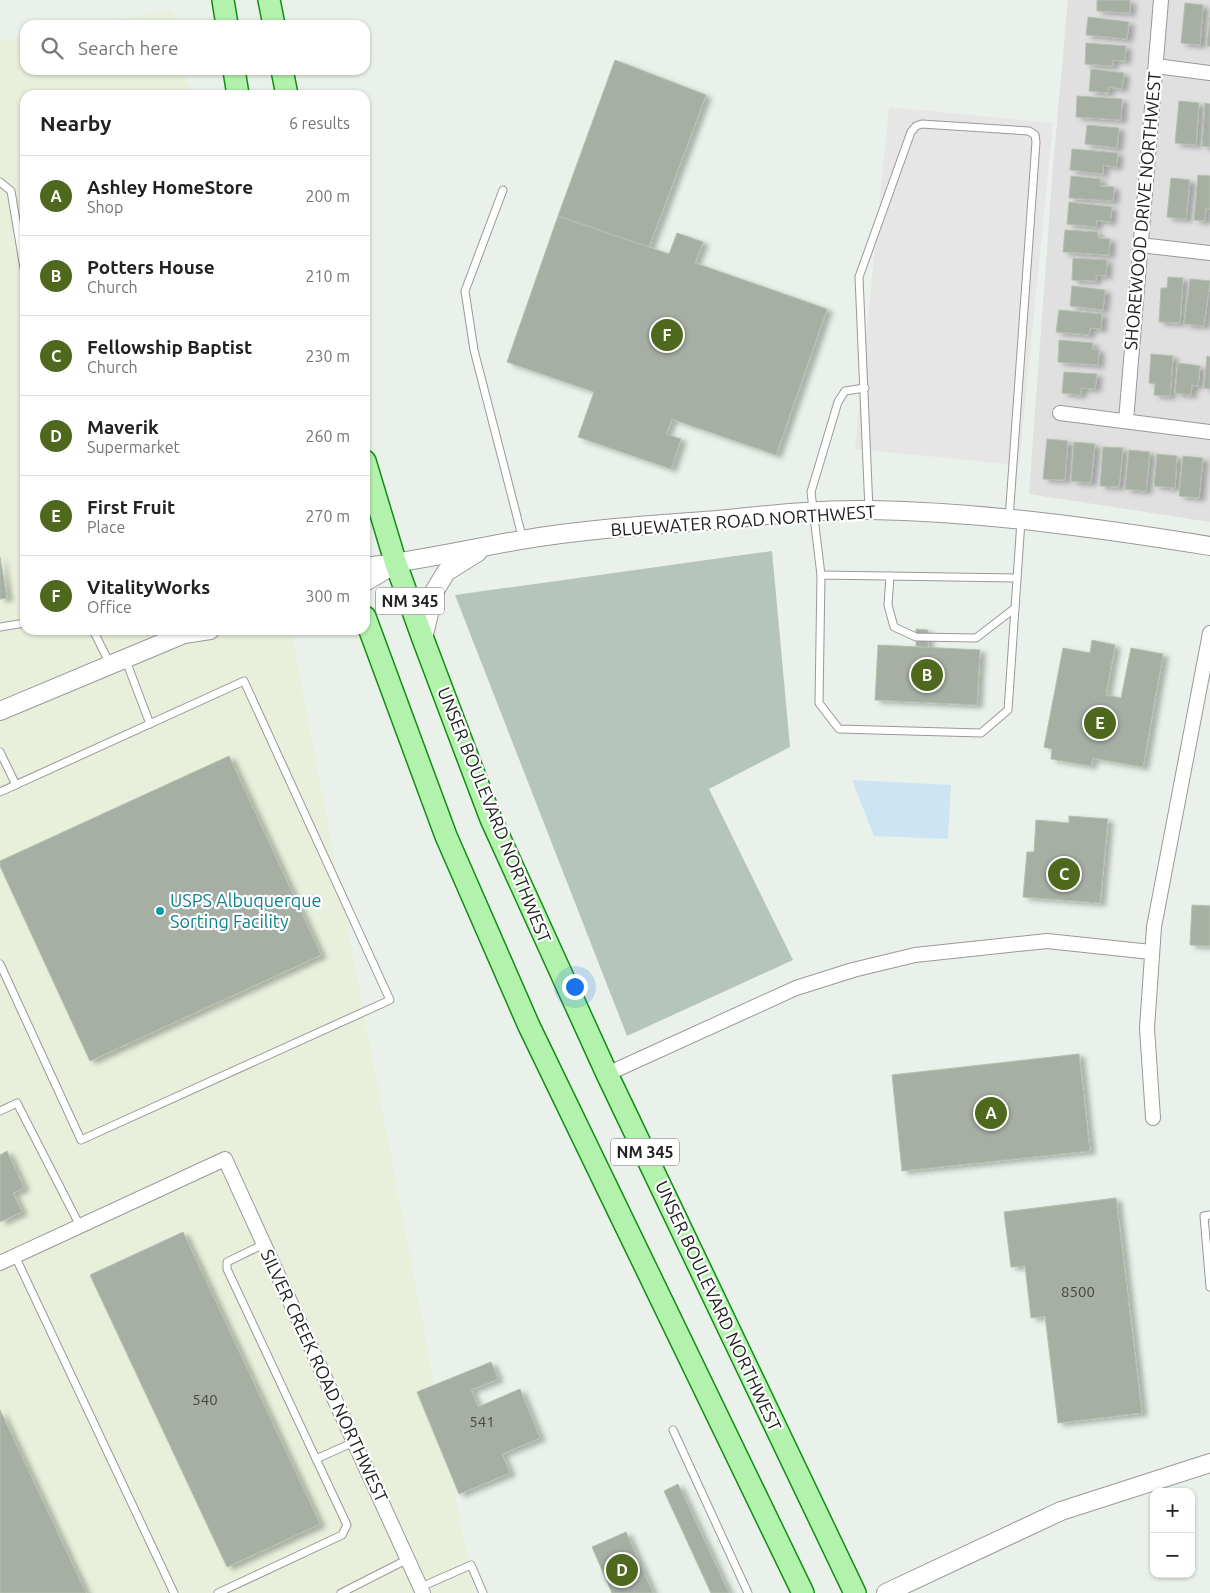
<!DOCTYPE html>
<html lang="en">
<head>
<meta charset="utf-8">
<style>
	body { margin:0; font-family:Ubuntu,sans-serif; background:#f6f6f6; color:#222 }
	.controls { position:absolute; right:15px; bottom:15px; display:grid; overflow:hidden; border-radius:10px; box-shadow:0 1px 4px #0004 }
	.controls button { width:45px; height:45px; display:grid; place-items:center; padding:0; border:0; border-bottom:1px solid #e0e0e0; background:#fff; color:#222; font:25px sans-serif }
	.you { position:absolute; left:574px; top:986px; width:18px; height:18px; margin:-12px; border:4px solid #fff; border-radius:50%; background:#1a73e8; box-shadow:0 0 0 8px #1a73e833 }
	.badge { display:grid; place-items:center; width:32px; height:32px; border-radius:50%; background:#4e681d; color:#fff; font-size:16px; font-weight:700 }
	.pin { position:absolute; translate:-50% -50%; border:2px solid #fff; box-shadow:0 1px 5px #0006 }
	.list { margin:0; padding:0; list-style:none }
	h2 { display:flex; justify-content:space-between; align-items:center; height:65px; margin:0; padding:0 20px; font-size:21px }
	h2 small { font-size:16px; font-weight:400; color:#767676 }
	.list li { display:grid; grid-template-columns:32px 1fr auto; gap:15px; align-items:center; box-sizing:border-box; height:80px; padding:0 20px; border-top:1px solid #e0e0e0 }
	.list b { display:block; font-size:19px; white-space:nowrap }
	.list p { margin:0; font-size:16px; white-space:nowrap; color:#767676 }
	.list em { font-size:16px; font-style:normal; color:#767676 }
	.icon { flex:none; width:28px; height:28px; fill:none; stroke:currentColor; stroke-width:2; stroke-linecap:round; stroke-linejoin:round }
	.map { position:relative; flex:none; width:1210px; height:1593px; overflow:hidden }
	.search { position:absolute; background:#fff; box-shadow:0 1px 4px #0004; left:20px; top:20px; width:350px; height:55px; display:flex; align-items:center; gap:12px; box-sizing:border-box; padding:0 18px; border-radius:15px; color:#767676; font-size:19px }
	.panel { position:absolute; background:#fff; box-shadow:0 1px 4px #0004; left:20px; top:90px; width:350px; height:545px; border-radius:15px }
	.map>svg:first-child { display:block }
	.residential { fill:#dfe0df }
	.commercial { fill:#e8efdb }
	.construction { fill:#b6c5bb }
	.park { fill:#cde4f5 }
	.parking { fill:#e6e6e6 }
	.building { fill:#a7afa5; stroke:#b2c1ad; filter:url(#shadow) }
	.lines { fill:none; stroke-linecap:round; stroke-linejoin:round }
	.service-casing { stroke:#999; stroke-width:9 }
	.minor-casing { stroke:#999; stroke-width:16 }
	.tertiary-casing { stroke:#999; stroke-width:20 }
	.primary-casing { stroke:#118e13; stroke-width:24 }
	.service { stroke:#fff; stroke-width:7 }
	.minor { stroke:#fff; stroke-width:14 }
	.tertiary { stroke:#fff; stroke-width:18 }
	.primary { stroke:#b3f2ad; stroke-width:21 }
	.culture-dot { fill:#0f9aa8; stroke:#fff; stroke-width:2 }
	.labels { text-anchor:middle; stroke-width:4.5; stroke-linejoin:round; paint-order:stroke }
	.number-label { font-size:15px; fill:#434543 }
	.shield { fill:#fff; stroke:#646464; stroke-width:1 }
	.shield-label { font-size:16px; font-weight:bold; fill:#222 }
	.street-label { font-size:18px; fill:#222; stroke:#fff }
	.culture-label { font-size:18px; fill:#0d838f; stroke:#fff; text-anchor:start }
</style>
</head>
<body>
<div class="map">
<svg width="1210" height="1593" viewBox="0 0 1210 1593">
	<defs>
		<filter id="shadow"><feDropShadow dx="5.5" dy="3" stdDeviation="2.5" flood-color="#0004"/></filter>
	</defs>
	<rect width="100%" height="100%" fill="#eaf1ea"/>
	<path class="residential" d="M 1068,0 L 1210,0 L 1210,522 L 1029,494 L 1053,167 Z"/>
	<g class="commercial">
		<path d="M 173,10 L 176,25 L 92,25 Z"/>
		<path d="M 25,37 L 25,70 L 185,70 L 190,95 L 25,95 L 25,630 L 291,630 L 474,1593 L 0,1593 L 0,41 Z"/>
	</g>
	<path class="construction" d="M 772,551 L 790,747 L 709,789 L 793,960 L 627,1036 L 455,595 Z"/>
	<path class="park" d="M 852,780 L 951,785 L 948,839 L 874,836 Z"/>
	<path class="parking" d="M 889,107 L 1053,123 L 1019,465 L 855,449 Z"/>
	<g class="building">
		<path d="M 1097,0 L 1130,0 L 1130,13 L 1097,11 Z"/>
		<path d="M 1185,3 L 1203,5 L 1200,45 L 1181,43 Z"/>
		<path d="M 1088,17 L 1129,22 L 1127,39 L 1086,35 Z"/>
		<path d="M 1210,17 L 1210,46 L 1207,46 Z"/>
		<path d="M 1086,43 L 1126,46 L 1125,61 L 1113,60 L 1113,66 L 1085,64 Z"/>
		<path d="M 615,60 L 706,95 L 649,247 L 558,216 Z"/>
		<path d="M 1091,69 L 1124,73 L 1122,89 L 1109,87 L 1108,93 L 1089,91 Z"/>
		<path d="M 1077,96 L 1122,99 L 1121,120 L 1076,117 Z"/>
		<path d="M 1179,101 L 1199,103 L 1196,145 L 1175,143 Z"/>
		<path d="M 1205,103 L 1210,104 L 1210,147 L 1202,146 Z"/>
		<path d="M 1087,125 L 1119,128 L 1117,148 L 1085,144 Z"/>
		<path d="M 1072,149 L 1118,153 L 1116,167 L 1103,165 L 1103,174 L 1070,170 Z"/>
		<path d="M 1198,175 L 1210,176 L 1210,209 L 1206,208 L 1205,221 L 1194,220 Z"/>
		<path d="M 1071,176 L 1101,179 L 1100,186 L 1114,187 L 1113,201 L 1069,198 Z"/>
		<path d="M 1171,178 L 1190,180 L 1186,219 L 1167,217 Z"/>
		<path d="M 1069,202 L 1112,207 L 1110,222 L 1097,220 L 1096,227 L 1067,224 Z"/>
		<path d="M 558,216 L 669,254 L 677,233 L 703,242 L 695,263 L 827,309 L 776,455 L 672,419 L 666,434 L 681,439 L 671,469 L 578,437 L 594,392 L 507,362 Z"/>
		<path d="M 1065,230 L 1098,232 L 1098,238 L 1110,239 L 1109,255 L 1063,252 Z"/>
		<path d="M 1073,258 L 1107,260 L 1106,276 L 1096,275 L 1096,281 L 1072,280 Z"/>
		<path d="M 1168,277 L 1183,278 L 1180,323 L 1159,322 L 1161,288 L 1167,288 Z"/>
		<path d="M 1190,279 L 1210,281 L 1204,326 L 1184,324 Z"/>
		<path d="M 1072,286 L 1105,290 L 1103,310 L 1070,306 Z"/>
		<path d="M 1059,310 L 1102,314 L 1101,329 L 1090,328 L 1089,335 L 1056,332 Z"/>
		<path d="M 1059,340 L 1093,343 L 1092,349 L 1099,350 L 1098,365 L 1058,362 Z"/>
		<path d="M 1151,354 L 1173,356 L 1170,396 L 1154,395 L 1155,384 L 1149,383 Z"/>
		<path d="M 1207,356 L 1210,357 L 1210,389 L 1204,388 Z"/>
		<path d="M 1178,363 L 1200,366 L 1198,386 L 1192,385 L 1191,395 L 1175,393 Z"/>
		<path d="M 1064,372 L 1097,374 L 1095,389 L 1081,388 L 1081,395 L 1062,393 Z"/>
		<path d="M 1047,439 L 1068,441 L 1065,480 L 1043,479 Z"/>
		<path d="M 1074,442 L 1095,444 L 1091,483 L 1071,481 Z"/>
		<path d="M 1103,447 L 1123,448 L 1119,487 L 1100,486 Z"/>
		<path d="M 1129,450 L 1150,452 L 1146,491 L 1125,489 Z"/>
		<path d="M 1157,454 L 1177,456 L 1175,488 L 1154,486 Z"/>
		<path d="M 1183,456 L 1203,458 L 1199,498 L 1179,496 Z"/>
		<path d="M 0,557 L 7,598 L 0,599 Z"/>
		<path d="M 916,629 L 928,630 L 928,647 L 916,646 Z"/>
		<path d="M 1092,640 L 1115,645 L 1106,695 L 1121,698 L 1131,648 L 1163,654 L 1143,767 L 1093,758 L 1091,766 L 1051,759 L 1052,749 L 1044,747 L 1063,648 L 1090,653 Z"/>
		<path d="M 878,645 L 980,650 L 977,705 L 875,700 Z"/>
		<path d="M 229,756 L 321,955 L 90,1061 L 0,866 L 0,861 Z"/>
		<path d="M 1069,816 L 1108,819 L 1100,903 L 1023,897 L 1027,852 L 1034,852 L 1036,820 L 1069,823 Z"/>
		<path d="M 1192,905 L 1210,906 L 1210,946 L 1190,945 Z"/>
		<path d="M 1079,1054 L 1090,1151 L 902,1171 L 892,1075 Z"/>
		<path d="M 7,1151 L 24,1188 L 13,1193 L 22,1212 L 0,1222 L 0,1155 Z"/>
		<path d="M 1116,1198 L 1142,1413 L 1058,1423 L 1045,1316 L 1031,1318 L 1025,1266 L 1011,1267 L 1004,1212 Z"/>
		<path d="M 183,1232 L 320,1524 L 227,1567 L 90,1275 Z"/>
		<path d="M 491,1362 L 498,1379 L 471,1390 L 478,1407 L 520,1389 L 540,1438 L 502,1454 L 510,1473 L 459,1494 L 417,1392 Z"/>
		<path d="M 0,1410 L 86,1593 L 0,1593 Z"/>
		<path d="M 678,1484 L 729,1593 L 711,1593 L 664,1491 Z"/>
		<path d="M 626,1532 L 653,1593 L 612,1593 L 592,1547 Z"/>
	</g>
	<g class="lines">
		<g class="service-casing">
			<g id="service">
				<path d="M 0,182 L 11,191 L 25,274"/>
				<path d="M 503,190 L 465,291 L 474,350 L 523,540"/>
				<path d="M 869,510 L 859,277 L 911,132 L 916,126 L 922,124 L 1029,131 L 1035,135 L 1036,142 L 1009,519"/>
				<path d="M 821,575 L 811,492 L 838,402 L 845,391 L 865,388"/>
				<path d="M 890,576 L 888,605 L 894,627 L 916,637 L 976,638 L 1015,608"/>
				<path d="M 1016,578 L 821,575 L 819,703 L 839,729 L 981,733 L 1008,710 L 1021,521"/>
				<path d="M 0,627 L 25,623"/>
				<path d="M 93,630 L 110,664"/>
				<path d="M 125,658 L 150,724"/>
				<path d="M 0,752 L 16,785"/>
				<path d="M 0,792 L 244,681 L 390,1000 L 81,1140 L 0,964"/>
				<path d="M 0,1111 L 17,1103 L 80,1226"/>
				<path d="M 1210,1215 L 1204,1216 L 1210,1287"/>
				<path d="M 15,1256 L 174,1593"/>
				<path d="M 673,1430 L 748,1593"/>
				<path d="M 316,1459 L 354,1442"/>
				<path d="M 421,1587 L 471,1565 L 483,1593"/>
				<path d="M 218,1593 L 342,1535 L 347,1525 L 227,1269 L 227,1262 L 264,1244"/>
				<path d="M 341,1593 L 408,1559"/>
			</g>
		</g>
		<g class="minor-casing">
			<g id="minor">
				<path d="M 1156,66 L 1210,73"/>
				<path d="M 1140,245 L 1210,253"/>
				<path d="M 1060,413 L 1210,432"/>
				<path d="M 1126,421 L 1161,0"/>
				<path d="M 607,1074 L 796,988 L 853,970 L 915,955 L 1047,941 L 1151,952"/>
				<path d="M 1153,1118 L 1147,1028 L 1154,927 L 1210,633"/>
				<path d="M 0,1263 L 225,1159 L 423,1593"/>
			</g>
		</g>
		<g class="tertiary-casing">
			<g id="tertiary">
				<path d="M 365,567 C 418,561 469,549 521,540 C 585,529 652,525 717,520 C 767,515 819,509 870,510 C 984,512 1098,528 1210,546"/>
				<path d="M 365,582 L 392,566"/>
				<path d="M 423,639 L 434,592 L 446,572 L 478,552"/>
				<path d="M 0,711 L 184,634 L 210,630"/>
				<path d="M 886,1593 L 1061,1511 L 1210,1463"/>
			</g>
		</g>
		<g class="primary-casing">
			<g id="primary">
				<path d="M 223,0 L 227,25"/>
				<path d="M 269,0 L 274,25"/>
				<path d="M 234,70 L 238,95"/>
				<path d="M 282,70 L 287,95"/>
				<path d="M 365,461 L 396,564 L 423,639 L 491,819 L 607,1074 L 855,1593"/>
				<path d="M 365,617 L 446,836 L 529,1026 L 803,1593"/>
			</g>
		</g>
		<use href="#service" class="service"/>
		<use href="#minor" class="minor"/>
		<use href="#tertiary" class="tertiary"/>
		<use href="#primary" class="primary"/>
	</g>
	<circle class="culture-dot" cx="160" cy="911" r="5"/>
	<g class="labels">
		<g class="number-label">
			<text x="1078" y="1297">8500</text>
			<text x="205" y="1405">540</text>
			<text x="482" y="1427">541</text>
		</g>
		<g class="shield">
			<rect x="376" y="587.5" width="68" height="27" rx="4"/>
			<rect x="611" y="1138.5" width="68" height="27" rx="4"/>
		</g>
		<g class="shield-label">
			<text x="410" y="607">NM 345</text>
			<text x="645" y="1158">NM 345</text>
		</g>
		<g class="street-label">
			<text transform="translate(1143 211) rotate(-85)" y="6">SHOREWOOD DRIVE NORTHWEST</text>
			<text transform="translate(743 521) rotate(-4)" y="6">BLUEWATER ROAD NORTHWEST</text>
			<text transform="translate(494 815) rotate(68)" y="6">UNSER BOULEVARD NORTHWEST</text>
			<text transform="translate(718 1306) rotate(65)" y="6">UNSER BOULEVARD NORTHWEST</text>
			<text transform="translate(324 1376) rotate(65)" y="6">SILVER CREEK ROAD NORTHWEST</text>
		</g>
		<g class="culture-label">
			<text x="170" y="907">USPS Albuquerque<tspan x="170" dy="21">Sorting Facility</tspan></text>
		</g>
	</g>
</svg>
<div class="controls">
<button>+</button>
<button>−</button>
</div>
<div class="you"></div>
<div class="pin badge" style="left:991px;top:1113px">A</div>
<div class="pin badge" style="left:927px;top:675px">B</div>
<div class="pin badge" style="left:1064px;top:874px">C</div>
<div class="pin badge" style="left:622px;top:1570px">D</div>
<div class="pin badge" style="left:1100px;top:723px">E</div>
<div class="pin badge" style="left:667px;top:335px">F</div>
<div class="search"><svg class="icon" aria-label="search" viewBox="0 0 24 24"><circle cx="10" cy="10" r="6"/><path d="M15 15l6 6"/></svg>Search here</div>
<section class="panel">
<h2>Nearby<small>6 results</small></h2>
<ul class="list">
<li><span class="badge">A</span><div><b>Ashley HomeStore</b><p>Shop</p></div><em>200 m</em></li>
<li><span class="badge">B</span><div><b>Potters House</b><p>Church</p></div><em>210 m</em></li>
<li><span class="badge">C</span><div><b>Fellowship Baptist</b><p>Church</p></div><em>230 m</em></li>
<li><span class="badge">D</span><div><b>Maverik</b><p>Supermarket</p></div><em>260 m</em></li>
<li><span class="badge">E</span><div><b>First Fruit</b><p>Place</p></div><em>270 m</em></li>
<li><span class="badge">F</span><div><b>VitalityWorks</b><p>Office</p></div><em>300 m</em></li>
</ul>
</section>
</div>
</body>
</html>
